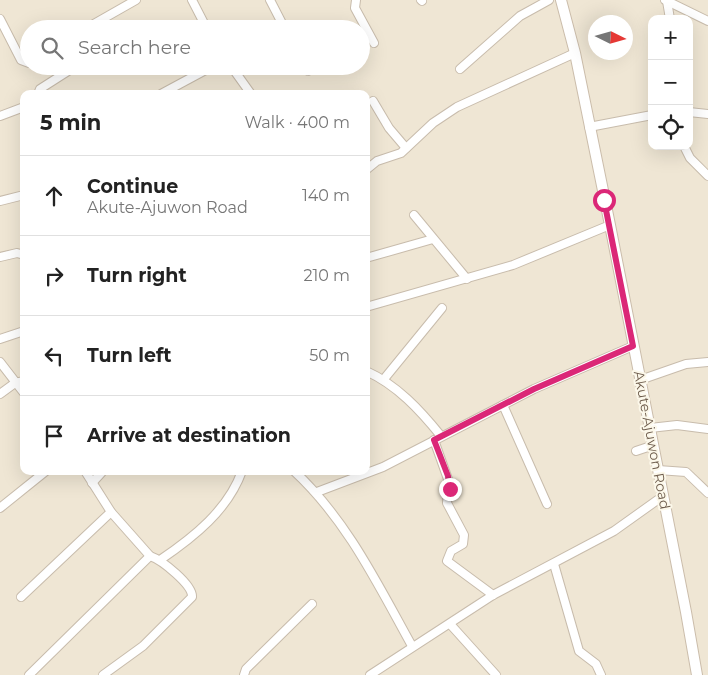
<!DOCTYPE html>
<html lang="en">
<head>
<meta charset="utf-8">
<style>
	body { margin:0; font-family:Montserrat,sans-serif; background:#f6f6f6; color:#222 }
	.controls { position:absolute; right:15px; top:15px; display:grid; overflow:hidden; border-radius:10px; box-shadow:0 5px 20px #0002 }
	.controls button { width:45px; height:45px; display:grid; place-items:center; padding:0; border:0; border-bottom:1px solid #e0e0e0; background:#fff; color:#222; font:25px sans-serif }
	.compass { position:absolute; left:588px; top:15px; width:45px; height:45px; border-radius:50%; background:#fff; box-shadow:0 5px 20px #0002; rotate:95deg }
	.stop { position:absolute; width:15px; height:15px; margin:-11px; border:4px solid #db2777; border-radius:50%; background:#fff }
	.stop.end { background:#db2777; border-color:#fff; box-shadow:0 1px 5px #0008 }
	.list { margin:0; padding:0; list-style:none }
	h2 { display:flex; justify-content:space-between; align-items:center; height:65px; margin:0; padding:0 20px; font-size:21px }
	h2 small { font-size:16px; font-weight:400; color:#767676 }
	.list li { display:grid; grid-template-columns:32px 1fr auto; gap:15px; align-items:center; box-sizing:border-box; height:80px; padding:0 20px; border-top:1px solid #e0e0e0 }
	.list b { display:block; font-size:19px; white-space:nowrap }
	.list p { margin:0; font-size:16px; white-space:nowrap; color:#767676 }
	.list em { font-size:16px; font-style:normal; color:#767676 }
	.icon { flex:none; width:28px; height:28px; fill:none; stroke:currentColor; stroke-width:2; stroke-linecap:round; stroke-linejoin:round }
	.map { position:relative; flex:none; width:708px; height:675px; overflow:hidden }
	.search { position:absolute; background:#fff; box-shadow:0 5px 20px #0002; left:20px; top:20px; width:350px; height:55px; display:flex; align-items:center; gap:12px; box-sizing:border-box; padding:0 18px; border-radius:28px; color:#767676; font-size:19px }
	.panel { position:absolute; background:#fff; box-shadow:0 5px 20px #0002; left:20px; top:90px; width:350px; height:385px; border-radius:10px }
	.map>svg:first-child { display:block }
	.residential { fill:#efe6d4; fill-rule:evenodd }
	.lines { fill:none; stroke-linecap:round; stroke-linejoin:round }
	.minor-casing { stroke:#c8bcac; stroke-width:10 }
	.secondary-casing { stroke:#cbbdab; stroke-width:12 }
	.minor { stroke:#fff; stroke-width:8 }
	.secondary { stroke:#fff; stroke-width:10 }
	.route { stroke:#db2777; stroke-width:6 }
	.labels { text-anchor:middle; stroke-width:4; stroke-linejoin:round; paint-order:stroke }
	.street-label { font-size:14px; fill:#6e5d4d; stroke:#fcf8ea }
</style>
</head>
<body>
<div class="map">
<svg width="708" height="675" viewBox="0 0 708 675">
	<rect width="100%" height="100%" fill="#f9f4e4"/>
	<path class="residential" d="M 0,0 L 708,0 L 708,675 L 0,675 ZM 652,19 L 689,19 L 689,146 L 652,146 ZM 596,22 L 626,22 L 626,52 L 596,52 ZM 29,29 L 361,29 L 361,66 L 29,66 ZM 24,94 L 366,94 L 366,471 L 24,471 Z"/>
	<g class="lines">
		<g class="minor-casing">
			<g id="minor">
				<path d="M 192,0 L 207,29"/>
				<path d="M 270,0 L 285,29"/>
				<path d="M 356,0 L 355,8 L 374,43"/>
				<path d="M 421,0 L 422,1"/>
				<path d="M 665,0 L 708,21"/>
				<path d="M 667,1 L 670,19"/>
				<path d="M 0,19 L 21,60 L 29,63"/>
				<path d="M 85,29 L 136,0"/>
				<path d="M 231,66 L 251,94"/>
				<path d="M 305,66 L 308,71"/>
				<path d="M 460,69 L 520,16 L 549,0"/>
				<path d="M 38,94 L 40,89 L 76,66"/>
				<path d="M 161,94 L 213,66"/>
				<path d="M 373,101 L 389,128 L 406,148"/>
				<path d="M 689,112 L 708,114"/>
				<path d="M 0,116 L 24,107"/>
				<path d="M 589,127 L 652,115"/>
				<path d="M 684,146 L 690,158 L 708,176"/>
				<path d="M 366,170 L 377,161 L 401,153 L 433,123 L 457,107 L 575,53"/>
				<path d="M 0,201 L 24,195"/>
				<path d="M 414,215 L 467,279"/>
				<path d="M 0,257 L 17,253 L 24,255"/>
				<path d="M 366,258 L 433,239"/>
				<path d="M 366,307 L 513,265 L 610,225"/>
				<path d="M 0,339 L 24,331"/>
				<path d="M 0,362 L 24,393"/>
				<path d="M 366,371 C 397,385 420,410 441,436"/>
				<path d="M 384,379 L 442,308"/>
				<path d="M 640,380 L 686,364 L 708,362"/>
				<path d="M 0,394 L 15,383 L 24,381"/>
				<path d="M 503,405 L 547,504"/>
				<path d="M 650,428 L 677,425 L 708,429"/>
				<path d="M 434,440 L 449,482 L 447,503 L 464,535 L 463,544 L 451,551 L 447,561 L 493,595"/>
				<path d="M 636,451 L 654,445"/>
				<path d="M 658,470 L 686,472 L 708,493"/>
				<path d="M 85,471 L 111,512 L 150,556"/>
				<path d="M 294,471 C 347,520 378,585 412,646"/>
				<path d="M 92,483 L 103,471"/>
				<path d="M 317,492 L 383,467 L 534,389 L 633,346"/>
				<path d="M 0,508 L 46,471"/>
				<path d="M 160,560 C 194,537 228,510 242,471"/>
				<path d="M 554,564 L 579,651 L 596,664 L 601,675"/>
				<path d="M 21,597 L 111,512"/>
				<path d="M 450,624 L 496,675"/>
				<path d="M 29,675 L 150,556 C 162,560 193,585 192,597 L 143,646 L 103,675"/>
				<path d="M 244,675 L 246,669 L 312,604"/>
				<path d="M 370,675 L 493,595 L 614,531 L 663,496"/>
			</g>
		</g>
		<g class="secondary-casing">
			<path id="secondary" d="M 561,0 L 575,53 L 610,225 L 686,612 L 697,675"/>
		</g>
		<use href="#minor" class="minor"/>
		<use href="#secondary" class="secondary"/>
	</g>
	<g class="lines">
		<path class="route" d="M 450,489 L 448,476 L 434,440 L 534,389 L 633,346 L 604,200"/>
	</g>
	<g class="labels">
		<g class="street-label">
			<text transform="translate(652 440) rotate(79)" y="5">Akute-Ajuwon Road</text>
		</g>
	</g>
</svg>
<div class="controls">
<button>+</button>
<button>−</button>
<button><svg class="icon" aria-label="locate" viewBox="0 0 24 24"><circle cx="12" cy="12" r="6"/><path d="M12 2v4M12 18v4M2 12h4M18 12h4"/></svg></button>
</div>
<svg class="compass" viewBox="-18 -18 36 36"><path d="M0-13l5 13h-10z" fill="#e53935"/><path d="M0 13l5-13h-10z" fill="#767676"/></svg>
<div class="stop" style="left:604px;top:200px"></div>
<div class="stop end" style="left:450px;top:489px"></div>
<div class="search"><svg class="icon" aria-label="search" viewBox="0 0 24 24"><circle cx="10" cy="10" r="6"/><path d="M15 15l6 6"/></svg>Search here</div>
<section class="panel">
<h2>5 min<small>Walk · 400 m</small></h2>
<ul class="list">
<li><svg class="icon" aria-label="ahead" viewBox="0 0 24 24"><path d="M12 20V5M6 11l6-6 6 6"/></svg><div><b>Continue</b><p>Akute-Ajuwon Road</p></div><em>140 m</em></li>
<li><svg class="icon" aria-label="right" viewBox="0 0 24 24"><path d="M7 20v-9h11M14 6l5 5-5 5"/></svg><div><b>Turn right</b></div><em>210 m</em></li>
<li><svg class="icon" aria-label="left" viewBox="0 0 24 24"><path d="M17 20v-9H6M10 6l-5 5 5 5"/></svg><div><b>Turn left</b></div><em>50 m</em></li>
<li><svg class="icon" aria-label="arrive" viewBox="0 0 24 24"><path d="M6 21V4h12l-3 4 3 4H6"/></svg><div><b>Arrive at destination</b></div></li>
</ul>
</section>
</div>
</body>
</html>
